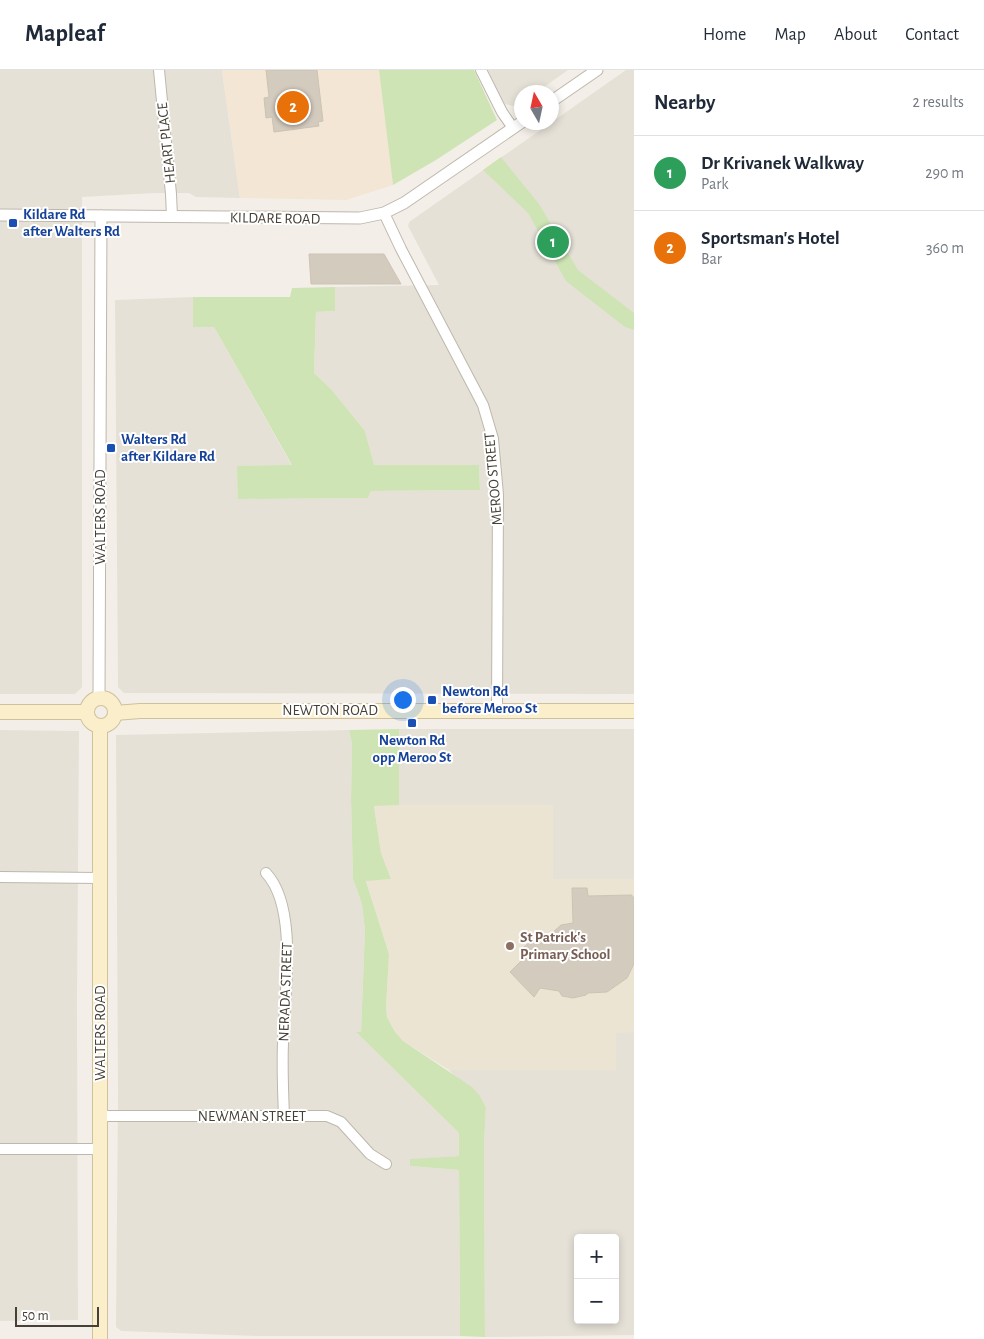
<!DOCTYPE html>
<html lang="en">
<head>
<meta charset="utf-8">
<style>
	body { margin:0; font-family:"Alegreya Sans",sans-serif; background:#f6f6f7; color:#1f2937 }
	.controls { position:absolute; right:15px; bottom:15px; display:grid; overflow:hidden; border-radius:5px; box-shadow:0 2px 8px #0003 }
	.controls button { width:45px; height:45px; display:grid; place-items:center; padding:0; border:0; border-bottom:1px solid #e0e1e3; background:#fff; color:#1f2937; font:25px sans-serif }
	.compass { position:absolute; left:514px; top:15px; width:45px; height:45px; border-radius:50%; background:#fff; box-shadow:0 2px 8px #0003; rotate:351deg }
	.scale { position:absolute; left:15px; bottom:12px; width:84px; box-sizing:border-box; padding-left:5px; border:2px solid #464037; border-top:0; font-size:14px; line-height:18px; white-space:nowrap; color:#464037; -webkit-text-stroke:4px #fff; paint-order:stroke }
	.you { position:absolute; left:402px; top:629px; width:18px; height:18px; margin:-12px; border:4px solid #fff; border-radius:50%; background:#1a73e8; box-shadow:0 0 0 8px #1a73e833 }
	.badge { display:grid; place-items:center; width:32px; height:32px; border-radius:50%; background:#e94329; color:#fff; font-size:16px; font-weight:700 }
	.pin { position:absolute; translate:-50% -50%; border:2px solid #fff; box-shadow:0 1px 5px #0006 }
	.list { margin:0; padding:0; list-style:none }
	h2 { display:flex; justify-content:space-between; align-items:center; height:65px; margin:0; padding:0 20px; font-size:21px }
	h2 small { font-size:16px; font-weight:400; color:#747a83 }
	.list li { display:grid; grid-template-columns:32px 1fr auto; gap:15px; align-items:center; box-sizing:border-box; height:75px; padding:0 20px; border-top:1px solid #e0e1e3 }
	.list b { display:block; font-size:19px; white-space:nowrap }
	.list p { margin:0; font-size:16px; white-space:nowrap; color:#747a83 }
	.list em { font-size:16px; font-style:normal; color:#747a83 }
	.map { position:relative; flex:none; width:634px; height:1269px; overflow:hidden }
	header { display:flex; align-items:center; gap:30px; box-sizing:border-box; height:70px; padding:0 25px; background:#fff; border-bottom:1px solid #e0e1e3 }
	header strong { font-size:24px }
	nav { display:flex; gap:28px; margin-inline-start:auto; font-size:18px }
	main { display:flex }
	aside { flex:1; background:#fff }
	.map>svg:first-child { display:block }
	.residential { fill:#e6e1d7; fill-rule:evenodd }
	.commercial { fill:#f3e6d5 }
	.education { fill:#ebe4d3 }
	.green { fill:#cfe4b4 }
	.building { fill:#d4cbbf; stroke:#cec3b2 }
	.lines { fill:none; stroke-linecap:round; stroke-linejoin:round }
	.minor-casing { stroke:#beb7ac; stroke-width:12 }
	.tertiary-casing { stroke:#beb7ac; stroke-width:13 }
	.secondary-casing { stroke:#cfc19b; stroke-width:16 }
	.minor { stroke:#fff; stroke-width:10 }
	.tertiary { stroke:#fff; stroke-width:11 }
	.secondary { stroke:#faeecb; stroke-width:14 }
	.transit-dot { fill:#1a4fb4; stroke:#fff; stroke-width:2 }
	.education-dot { fill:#8d6e63; stroke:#fff; stroke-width:2 }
	.labels { text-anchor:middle; stroke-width:4; stroke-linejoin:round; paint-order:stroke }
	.street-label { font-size:15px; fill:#464037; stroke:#fff }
	.transit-label { font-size:15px; font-weight:bold; fill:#164399; stroke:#fff; text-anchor:start }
	.education-label { font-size:15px; font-weight:bold; fill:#785e54; stroke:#fff; text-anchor:start }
</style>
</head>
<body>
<header>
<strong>Mapleaf</strong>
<nav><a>Home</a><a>Map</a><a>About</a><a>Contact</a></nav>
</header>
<main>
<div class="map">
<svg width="634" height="1269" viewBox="0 0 634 1269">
	<rect width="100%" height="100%" fill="#f3efe8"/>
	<g class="residential">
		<path d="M 0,0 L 222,0 L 240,128 L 196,127 L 189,123 L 155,123 L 82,127 L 82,617 L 75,624 L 0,624 Z"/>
		<path d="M 488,0 L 568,0 L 537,22 L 522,22 L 521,33 L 513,36 L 505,34 L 501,28 Z"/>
		<path d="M 626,0 L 634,0 L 634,624 L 124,623 L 118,617 L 115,230 L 193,227 L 193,257 L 214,257 L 292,396 L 238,429 L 368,428 L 371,421 L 480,420 L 479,395 L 374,396 L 365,361 L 331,319 L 314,303 L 316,242 L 335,241 L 335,217 L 439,215 L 408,156 L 409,152 Z"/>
		<path d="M 399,659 L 634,659 L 634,809 L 553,809 L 553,735 L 399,735 Z"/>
		<path d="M 0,660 L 79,661 L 77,932 L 78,1250 L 0,1251 Z"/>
		<path d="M 349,660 L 352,674 L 351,730 L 353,809 L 362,834 L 365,860 L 361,962 L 357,963 L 459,1063 L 459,1086 L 410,1090 L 411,1096 L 459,1100 L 460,1266 L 256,1266 L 121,1261 L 116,1257 L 118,1026 L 116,665 Z"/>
		<path d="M 616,962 L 634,962 L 634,1265 L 485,1267 L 484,1074 L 486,1038 L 449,1000 L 616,1000 ZM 578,1168 L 615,1168 L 615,1250 L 578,1250 Z"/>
	</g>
	<path class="commercial" d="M 222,0 L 379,0 L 393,115 L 346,130 L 240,128 Z"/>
	<path class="education" d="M 374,735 L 553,735 L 553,809 L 634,809 L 634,962 L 616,963 L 616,1000 L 449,1000 L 403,971 L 395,962 L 387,947 L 386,937 L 389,884 L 366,810 L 391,809 L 381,783 Z"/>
	<g class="green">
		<path d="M 379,0 L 474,0 L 497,50 L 436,90 L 393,115 Z"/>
		<path d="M 501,87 L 539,134 L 578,200 L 634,243 L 634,260 L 625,257 L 566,211 L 528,143 L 483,100 Z"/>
		<path d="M 335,217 L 335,241 L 316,242 L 314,303 L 331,319 L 365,361 L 374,395 L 479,395 L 480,420 L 371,421 L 368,428 L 238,429 L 237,396 L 292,395 L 214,257 L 193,257 L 193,227 L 290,227 L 292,218 Z"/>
		<path d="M 399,659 L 399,735 L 374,736 L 381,783 L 391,809 L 366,811 L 389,884 L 386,937 L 387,947 L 395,962 L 403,971 L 472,1017 L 480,1026 L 486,1038 L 484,1074 L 485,1267 L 460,1266 L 459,1100 L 410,1096 L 410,1089 L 459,1086 L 459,1063 L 356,962 L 361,962 L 365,860 L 362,834 L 353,809 L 351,730 L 352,674 L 349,660 Z"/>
	</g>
	<g class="building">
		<path d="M 266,0 L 317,0 L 323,51 L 318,52 L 319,56 L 274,62 L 272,47 L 266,48 L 264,28 L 269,27 Z"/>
		<path d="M 309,184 L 384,184 L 401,214 L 311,214 Z"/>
		<path d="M 572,818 L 587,818 L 588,826 L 632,825 L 632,827 L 634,827 L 634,894 L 627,908 L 607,922 L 588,923 L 586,925 L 573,928 L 562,926 L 559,921 L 540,918 L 534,927 L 510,902 L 530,882 L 524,877 L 535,868 L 540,874 L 561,855 L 573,853 Z"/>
	</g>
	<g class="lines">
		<g class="minor-casing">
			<g id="minor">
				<path d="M 159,0 L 171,124 L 172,146"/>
				<path d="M 481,0 L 502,42 L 513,58"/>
				<path d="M 384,143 L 401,179 L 483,335 L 493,369 L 498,425 L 497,641"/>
				<path d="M 266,803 C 299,838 284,927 283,973 C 282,997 283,1022 284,1046"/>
				<path d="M 0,807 L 100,808"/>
				<path d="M 101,1046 L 327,1046 L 341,1052 L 370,1084 L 386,1094"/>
				<path d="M 0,1079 L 100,1079"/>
			</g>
		</g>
		<g class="tertiary-casing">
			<g id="tertiary">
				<path d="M 552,31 L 597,0"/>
				<path d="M 0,145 L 360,148 L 384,143 L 404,133 L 522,52"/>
				<path d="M 99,628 L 101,146"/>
			</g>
		</g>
		<g class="secondary-casing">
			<g id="secondary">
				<circle cx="101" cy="642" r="14"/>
				<path d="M 0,642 L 86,642"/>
				<path d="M 115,643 L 140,641 L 634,641"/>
				<path d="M 100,657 L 100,1269"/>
			</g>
		</g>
		<use href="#minor" class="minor"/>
		<use href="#tertiary" class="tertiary"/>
		<use href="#secondary" class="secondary"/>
	</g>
	<g class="transit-dot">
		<rect x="8" y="148" width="10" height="10" rx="2.5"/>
		<rect x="106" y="373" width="10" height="10" rx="2.5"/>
		<rect x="427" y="625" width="10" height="10" rx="2.5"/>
		<rect x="407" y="648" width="10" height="10" rx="2.5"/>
	</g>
	<circle class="education-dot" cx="510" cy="876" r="5"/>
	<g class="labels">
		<g class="street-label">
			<text transform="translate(166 73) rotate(-96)" y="5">HEART PLACE</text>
			<text transform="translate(275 148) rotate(1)" y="5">KILDARE ROAD</text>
			<text transform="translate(493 409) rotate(-95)" y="5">MEROO STREET</text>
			<text transform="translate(100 447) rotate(-90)" y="5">WALTERS ROAD</text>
			<text x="330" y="645">NEWTON ROAD</text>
			<text transform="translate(285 922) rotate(-88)" y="5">NERADA STREET</text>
			<text transform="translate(100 963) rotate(-90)" y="5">WALTERS ROAD</text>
			<text x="252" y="1051">NEWMAN STREET</text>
		</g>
		<g class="transit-label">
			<text x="23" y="149">Kildare Rd<tspan x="23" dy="17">after Walters Rd</tspan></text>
			<text x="121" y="374">Walters Rd<tspan x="121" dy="17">after Kildare Rd</tspan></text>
			<text x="442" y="626">Newton Rd<tspan x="442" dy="17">before Meroo St</tspan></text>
			<text x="412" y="675" text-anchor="middle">Newton Rd<tspan x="412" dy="17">opp Meroo St</tspan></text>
		</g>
		<g class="education-label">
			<text x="520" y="872">St Patrick's<tspan x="520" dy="17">Primary School</tspan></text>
		</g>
	</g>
</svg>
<div class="controls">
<button>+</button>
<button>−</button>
</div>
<svg class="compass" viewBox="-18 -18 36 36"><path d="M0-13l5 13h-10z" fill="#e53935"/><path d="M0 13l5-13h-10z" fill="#747a83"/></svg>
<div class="scale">50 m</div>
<div class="you"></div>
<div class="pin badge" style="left:553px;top:172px;background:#2e9e5b">1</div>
<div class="pin badge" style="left:293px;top:37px;background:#e8710a">2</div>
</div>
<aside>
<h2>Nearby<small>2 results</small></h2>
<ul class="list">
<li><span class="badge" style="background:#2e9e5b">1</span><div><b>Dr Krivanek Walkway</b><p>Park</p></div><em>290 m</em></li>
<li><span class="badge" style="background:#e8710a">2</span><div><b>Sportsman's Hotel</b><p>Bar</p></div><em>360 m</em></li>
</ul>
</aside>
</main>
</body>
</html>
